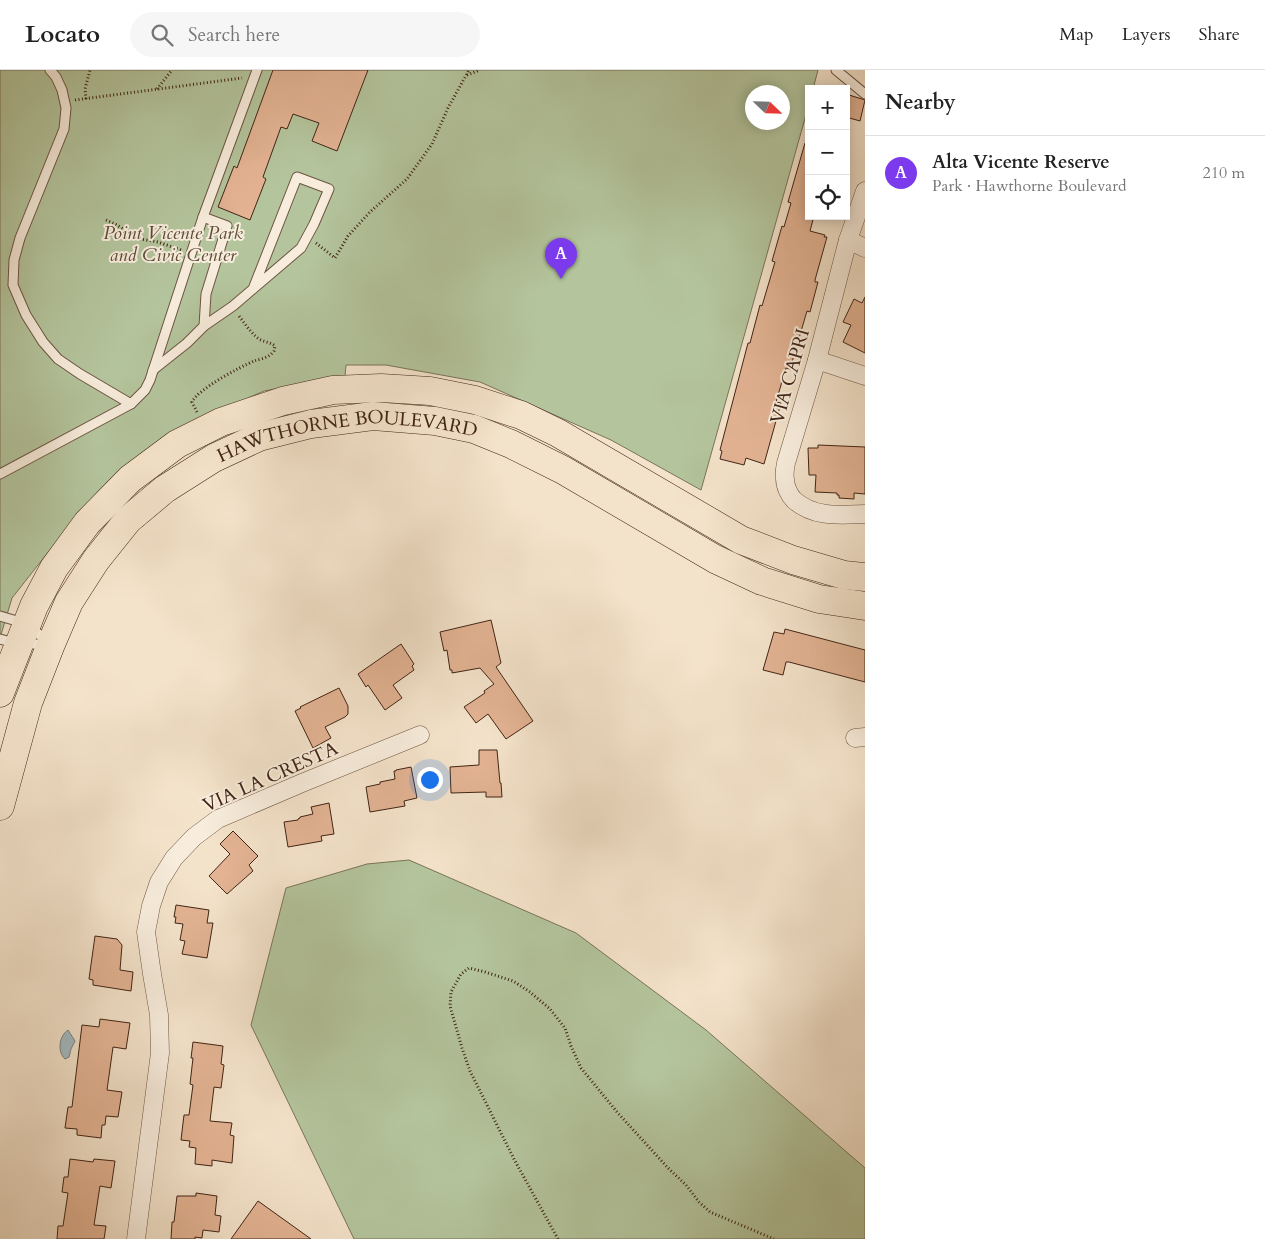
<!DOCTYPE html>
<html lang="en">
<head>
<meta charset="utf-8">
<style>
	body { margin:0; font-family:Cardo,serif; background:#f6f6f6; color:#222 }
	.controls { position:absolute; right:15px; top:15px; display:grid; overflow:hidden; border-radius:0px; box-shadow:0 2px 12px #0003 }
	.controls button { width:45px; height:45px; display:grid; place-items:center; padding:0; border:0; border-bottom:1px solid #e0e0e0; background:#fff; color:#222; font:25px sans-serif }
	.compass { position:absolute; left:745px; top:15px; width:45px; height:45px; border-radius:50%; background:#fff; box-shadow:0 2px 12px #0003; rotate:113deg }
	.you { position:absolute; left:429px; top:709px; width:18px; height:18px; margin:-12px; border:4px solid #fff; border-radius:50%; background:#1a73e8; box-shadow:0 0 0 8px #1a73e833 }
	.badge { display:grid; place-items:center; width:32px; height:32px; border-radius:50%; background:#7c3aed; color:#fff; font-size:16px; font-weight:700 }
	.pin { position:absolute; translate:-50% -41px; filter:drop-shadow(0 1px 2px #0008) }
	.pin::after { content:''; position:absolute; top:26px; width:18px; height:15px; background:inherit; clip-path:polygon(0 0,100% 0,50% 100%) }
	.list { margin:0; padding:0; list-style:none }
	h2 { display:flex; justify-content:space-between; align-items:center; height:65px; margin:0; padding:0 20px; font-size:21px }
	h2 small { font-size:16px; font-weight:400; color:#767676 }
	.list li { display:grid; grid-template-columns:32px 1fr auto; gap:15px; align-items:center; box-sizing:border-box; height:75px; padding:0 20px; border-top:1px solid #e0e0e0 }
	.list b { display:block; font-size:19px; white-space:nowrap }
	.list p { margin:0; font-size:16px; white-space:nowrap; color:#767676 }
	.list em { font-size:16px; font-style:normal; color:#767676 }
	.icon { flex:none; width:28px; height:28px; fill:none; stroke:currentColor; stroke-width:2; stroke-linecap:round; stroke-linejoin:round }
	.map { position:relative; flex:none; width:865px; height:1169px; overflow:hidden }
	header { display:flex; align-items:center; gap:30px; box-sizing:border-box; height:70px; padding:0 25px; background:#fff; border-bottom:1px solid #e0e0e0 }
	header strong { font-size:24px }
	nav { display:flex; gap:28px; margin-inline-start:auto; font-size:18px }
	.search { width:350px; height:45px; background:#f6f6f6; display:flex; align-items:center; gap:12px; box-sizing:border-box; padding:0 18px; border-radius:28px; color:#767676; font-size:19px }
	main { display:flex }
	aside { flex:1; background:#fff }
	.map>svg:first-child { display:block }
	.green { fill:#b4c59d; stroke:#7a7459; fill-rule:evenodd }
	.water { fill:#a2bbc3; stroke:#7b7f7d }
	.building { fill:#e3b393; stroke:#402415 }
	.lines { fill:none; stroke-linecap:round; stroke-linejoin:round }
	.service-casing { stroke:#6d5442; stroke-width:11 }
	.minor-casing { stroke:#6d5442; stroke-width:19 }
	.primary-casing { stroke:#402415; stroke-width:29 }
	.path { stroke:#402415; stroke-width:3; stroke-dasharray:1 2.5; stroke-linecap:butt }
	.service { stroke:#f8eddd; stroke-width:9 }
	.minor { stroke:#f8eddd; stroke-width:18 }
	.primary { stroke:#f4e3cb; stroke-width:28 }
	.labels { text-anchor:middle; stroke-width:4; stroke-linejoin:round; paint-order:stroke }
	.park-label { font-size:19px; font-style:italic; fill:#5d4c37; stroke:#f8eddd }
	.street-label { font-size:19px; fill:#402415; stroke:#f8eddd }
</style>
</head>
<body>
<header>
<strong>Locato</strong>
<div class="search"><svg class="icon" aria-label="search" viewBox="0 0 24 24"><circle cx="10" cy="10" r="6"/><path d="M15 15l6 6"/></svg>Search here</div>
<nav><a>Map</a><a>Layers</a><a>Share</a></nav>
</header>
<main>
<div class="map">
<svg width="865" height="1169" viewBox="0 0 865 1169">
	<rect width="100%" height="100%" fill="#f4e3cb"/>
	<filter id="stains"><feTurbulence type="fractalNoise" baseFrequency=".004" numOctaves="4"/><feColorMatrix values="0 0 0 0 .2 0 0 0 0 .09 0 0 0 0 .02 0 0 0 .5 -.17"/></filter>
	<radialGradient id="worn" r=".72"><stop offset=".6" stop-color="#630" stop-opacity="0"/><stop offset="1" stop-color="#630" stop-opacity=".3"/></radialGradient>
	<g class="green">
		<path d="M 0,0 L 818,0 L 813,19 L 809,19 L 809,34 L 701,420 L 611,370 L 480,312 L 386,295 L 346,295 L 345,306 L 264,321 L 200,349 L 79,443 L 12,528 L 0,568 ZM 752,22 L 782,22 L 782,52 L 752,52 Z"/>
		<path d="M 409,790 L 576,863 L 706,960 L 865,1098 L 865,1169 L 354,1169 L 251,955 L 286,818 L 367,794 Z"/>
	</g>
	<path class="water" d="M 68,960 L 75,971 L 71,979 L 69,987 L 65,989 C 57,982 59,966 68,960 Z"/>
	<g class="building">
		<path d="M 273,0 L 368,0 L 337,81 L 312,71 L 319,53 L 293,44 L 287,59 L 281,57 L 263,107 L 266,109 L 250,150 L 218,137 L 234,96 L 237,98 Z"/>
		<path d="M 846,24 L 865,30 L 860,51 L 846,47 Z"/>
		<path d="M 805,73 L 809,74 L 809,146 L 814,146 L 810,161 L 825,165 L 824,167 L 827,167 L 815,210 L 815,212 L 818,212 L 810,242 L 807,241 L 790,299 L 786,298 L 776,332 L 781,333 L 764,394 L 746,388 L 744,395 L 720,389 L 722,381 L 720,380 L 748,273 L 750,273 L 760,235 L 762,236 L 775,192 L 772,191 L 782,156 L 784,157 L 791,133 L 788,132 Z"/>
		<path d="M 865,227 L 865,283 L 843,272 L 851,255 L 843,252 L 854,229 L 862,233 Z"/>
		<path d="M 818,375 L 865,377 L 865,424 L 854,423 L 854,429 L 839,428 L 839,425 L 837,425 L 837,423 L 815,422 L 816,405 L 809,405 L 808,378 L 818,378 Z"/>
		<path d="M 491,550 L 501,593 L 496,597 L 533,651 L 506,669 L 488,644 L 476,653 L 464,637 L 485,623 L 484,621 L 494,614 L 480,598 L 452,603 L 452,600 L 450,600 L 447,580 L 444,581 L 440,562 Z"/>
		<path d="M 785,559 L 865,580 L 865,612 L 789,592 L 786,592 L 783,605 L 763,600 L 774,562 L 784,564 Z"/>
		<path d="M 401,574 L 414,594 L 412,596 L 414,600 L 393,615 L 402,628 L 385,640 L 368,615 L 366,617 L 358,604 Z"/>
		<path d="M 339,618 L 348,636 L 348,644 L 345,647 L 325,657 L 331,668 L 313,678 L 295,641 L 301,638 L 300,637 Z"/>
		<path d="M 479,680 L 497,680 L 500,713 L 501,713 L 502,727 L 486,727 L 486,722 L 451,723 L 450,697 L 479,695 Z"/>
		<path d="M 411,697 L 417,728 L 404,731 L 405,736 L 370,742 L 366,717 L 380,714 L 380,712 L 395,709 L 394,701 L 396,701 L 396,700 Z"/>
		<path d="M 329,733 L 334,764 L 321,766 L 322,771 L 288,777 L 284,752 L 298,750 L 298,749 L 300,748 L 300,747 L 313,744 L 311,737 Z"/>
		<path d="M 233,761 L 258,786 L 249,795 L 253,801 L 227,824 L 209,806 L 230,784 L 220,774 Z"/>
		<path d="M 176,835 L 209,840 L 207,853 L 213,853 L 207,888 L 182,884 L 185,871 L 180,870 L 183,854 L 175,853 L 176,847 L 174,847 Z"/>
		<path d="M 95,866 L 117,869 L 122,875 L 120,900 L 133,902 L 131,921 L 93,915 L 93,910 L 89,909 Z"/>
		<path d="M 100,949 L 130,953 L 126,979 L 113,977 L 107,1020 L 122,1022 L 118,1047 L 106,1046 L 105,1055 L 102,1055 L 101,1068 L 77,1065 L 77,1059 L 65,1058 L 68,1037 L 72,1037 L 82,955 L 99,957 Z"/>
		<path d="M 193,972 L 223,976 L 221,994 L 224,995 L 221,1018 L 214,1017 L 210,1051 L 232,1053 L 230,1065 L 234,1066 L 232,1093 L 212,1090 L 212,1096 L 195,1094 L 196,1078 L 189,1077 L 190,1071 L 181,1070 L 184,1045 L 189,1045 L 193,1015 L 190,1014 L 193,988 L 191,988 Z"/>
		<path d="M 70,1089 L 93,1092 L 94,1089 L 115,1091 L 111,1118 L 100,1116 L 94,1155 L 106,1156 L 104,1169 L 57,1169 L 58,1156 L 63,1156 L 68,1123 L 62,1122 L 64,1107 L 68,1107 Z"/>
		<path d="M 196,1123 L 217,1126 L 215,1145 L 221,1146 L 219,1162 L 203,1160 L 202,1168 L 195,1167 L 195,1169 L 171,1169 L 172,1152 L 174,1152 L 177,1126 L 196,1126 Z"/>
		<path d="M 258,1131 L 311,1169 L 231,1169 Z"/>
	</g>
	<g class="lines">
		<g class="service-casing">
			<g id="service">
				<path d="M 50,0 L 56,7 L 62,20 L 66,38 L 64,59 L 20,168 L 14,190 L 13,215 L 26,245 L 43,272 L 58,289 L 80,304 L 131,334"/>
				<path d="M 836,0 L 865,24"/>
				<path d="M 204,256 L 233,236 L 301,178 L 314,154 L 329,119 L 297,107 L 253,219"/>
				<path d="M 153,300 L 187,273 L 204,256 L 206,224 L 227,156 L 203,147"/>
				<path d="M 0,404 L 131,334 L 145,320 L 150,310 L 203,147 L 257,0"/>
				<path d="M 0,546 L 27,554 L 49,573"/>
				<path d="M 0,569 L 19,574 L 47,574"/>
			</g>
		</g>
		<g class="minor-casing">
			<g id="minor">
				<path d="M 865,121 L 848,170 L 817,290 L 786,393 C 785,398 784,404 785,409 C 785,416 789,425 794,430 C 814,448 840,445 865,444"/>
				<path d="M 848,170 L 865,178"/>
				<path d="M 817,290 L 865,306"/>
				<path d="M 855,668 L 865,667"/>
				<path d="M 136,1169 L 160,983 L 159,945 L 152,904 L 146,862 L 151,836 L 159,812 L 174,788 L 194,767 L 218,749 L 302,713 L 420,665"/>
			</g>
		</g>
		<g class="primary-casing">
			<g id="primary">
				<path d="M 0,623 L 34,536 L 54,498 L 87,453 L 130,409 L 177,374 L 221,352 L 283,331 L 333,320 L 381,318 L 430,321 L 475,330 L 521,345 L 558,363 L 741,470 L 793,490 L 844,505 L 865,507"/>
				<path id="s1" d="M 0,736 L 28,633 L 51,574 L 69,532 L 96,490 L 128,450 L 165,419 L 214,388 L 259,367 L 311,354 L 373,346 L 435,351 L 474,359 L 511,374 L 563,400 L 715,489 L 762,511 L 819,529 L 865,536"/>
			</g>
		</g>
		<g class="path">
			<path d="M 467,5 L 480,0"/>
			<path d="M 157,19 L 172,0"/>
			<path d="M 86,29 L 85,19 L 90,0"/>
			<path d="M 75,30 L 242,8"/>
			<path d="M 106,150 L 115,154 L 140,169 L 158,172 L 181,180"/>
			<path d="M 316,173 L 335,188 L 348,166 L 370,142 L 407,109 L 432,74 L 448,38 L 469,0"/>
			<path d="M 197,342 L 192,332 C 198,319 240,297 254,291 C 260,289 268,288 272,283 C 275,281 274,280 275,276 C 270,272 264,272 259,269 C 251,263 245,254 239,246"/>
			<path d="M 558,1169 L 515,1091 L 470,1001 L 462,978 L 450,936 L 451,922 L 461,904 L 469,898 L 485,902 L 513,911 L 530,922 L 550,939 L 565,958 L 571,976 L 581,998 L 617,1042 L 668,1098 L 686,1115 L 699,1132 L 710,1142 L 774,1169"/>
		</g>
		<use href="#service" class="service"/>
		<use href="#minor" class="minor"/>
		<use href="#primary" class="primary"/>
	</g>
	<g class="labels">
		<g class="park-label">
			<text x="173" y="169">Point Vicente Park<tspan x="173" dy="22">and Civic Center</tspan></text>
		</g>
		<g class="street-label">
			<text transform="translate(789 306) rotate(-74)" y="7">VIA CAPRI</text>
			<text dy="7" stroke="none"><textPath href="#s1" startOffset="561">HAWTHORNE BOULEVARD</textPath></text>
			<text transform="translate(270 706) rotate(-24)" y="7">VIA LA CRESTA</text>
		</g>
	</g>
	<rect width="100%" height="100%" filter="url(#stains)"/>
	<rect width="100%" height="100%" fill="url(#worn)"/>
</svg>
<div class="controls">
<button>+</button>
<button>−</button>
<button><svg class="icon" aria-label="locate" viewBox="0 0 24 24"><circle cx="12" cy="12" r="6"/><path d="M12 2v4M12 18v4M2 12h4M18 12h4"/></svg></button>
</div>
<svg class="compass" viewBox="-18 -18 36 36"><path d="M0-13l5 13h-10z" fill="#e53935"/><path d="M0 13l5-13h-10z" fill="#767676"/></svg>
<div class="you"></div>
<div class="pin badge" style="left:561px;top:209px">A</div>
</div>
<aside>
<h2>Nearby<small></small></h2>
<ul class="list">
<li><span class="badge">A</span><div><b>Alta Vicente Reserve</b><p>Park · Hawthorne Boulevard</p></div><em>210 m</em></li>
</ul>
</aside>
</main>
</body>
</html>
